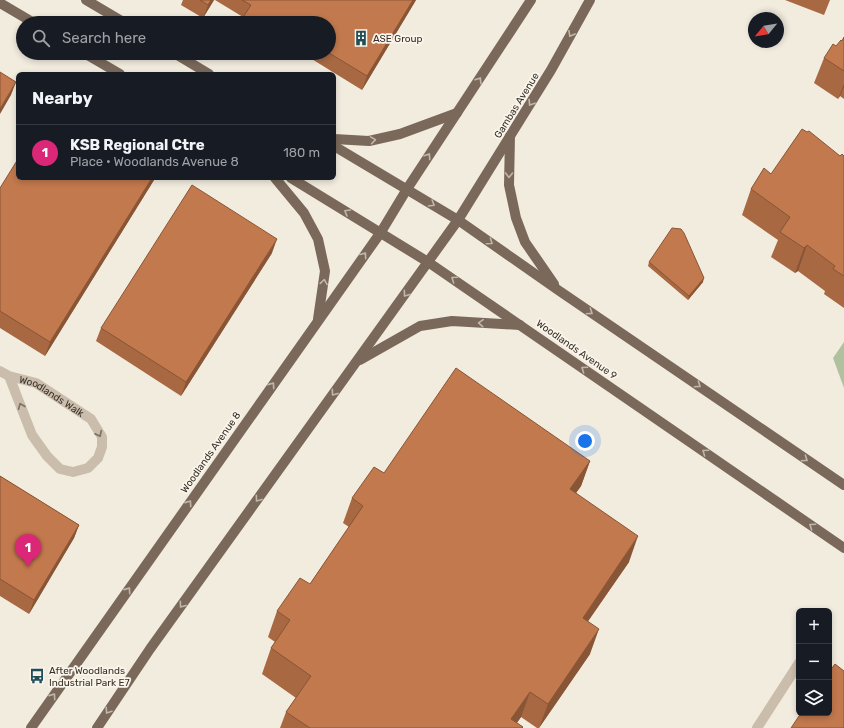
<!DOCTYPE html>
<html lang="en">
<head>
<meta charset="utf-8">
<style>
	body { margin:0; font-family:Rubik,sans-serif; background:#20242c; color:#f1f3f6 }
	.controls { position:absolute; right:12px; bottom:12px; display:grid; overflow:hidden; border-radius:6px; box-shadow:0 2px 6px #0003 }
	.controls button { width:36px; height:36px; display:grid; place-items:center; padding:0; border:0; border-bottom:1px solid #363941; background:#171b24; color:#f1f3f6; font:20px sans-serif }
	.compass { position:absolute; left:748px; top:12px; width:36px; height:36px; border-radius:50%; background:#171b24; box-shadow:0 2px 6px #0003; rotate:240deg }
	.you { position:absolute; left:585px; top:441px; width:14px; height:14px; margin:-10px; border:3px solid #fff; border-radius:50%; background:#1a73e8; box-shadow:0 0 0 6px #1a73e833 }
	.badge { display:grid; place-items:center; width:26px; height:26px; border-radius:50%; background:#db2777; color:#fff; font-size:13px; font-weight:700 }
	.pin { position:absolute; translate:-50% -33px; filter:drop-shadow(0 1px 2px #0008) }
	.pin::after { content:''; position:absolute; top:21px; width:14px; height:12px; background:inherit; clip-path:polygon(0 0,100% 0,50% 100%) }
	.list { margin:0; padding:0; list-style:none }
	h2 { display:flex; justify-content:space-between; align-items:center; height:52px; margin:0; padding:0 16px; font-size:17px }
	h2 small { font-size:13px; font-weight:400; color:#9ea1a6 }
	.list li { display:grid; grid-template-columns:26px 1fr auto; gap:12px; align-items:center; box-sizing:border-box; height:56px; padding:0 16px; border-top:1px solid #363941 }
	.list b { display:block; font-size:15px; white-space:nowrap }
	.list p { margin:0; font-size:13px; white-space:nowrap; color:#9ea1a6 }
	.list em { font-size:13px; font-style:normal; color:#9ea1a6 }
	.icon { flex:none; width:22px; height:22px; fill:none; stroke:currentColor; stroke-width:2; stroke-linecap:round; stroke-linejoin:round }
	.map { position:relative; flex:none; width:844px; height:728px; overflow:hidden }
	.search { position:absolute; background:#171b24; box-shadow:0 2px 6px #0003; left:16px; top:16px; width:320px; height:44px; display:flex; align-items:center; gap:10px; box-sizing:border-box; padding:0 14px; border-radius:22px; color:#9ea1a6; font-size:15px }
	.panel { position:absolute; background:#171b24; box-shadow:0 2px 6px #0003; left:16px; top:72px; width:320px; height:108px; border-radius:6px }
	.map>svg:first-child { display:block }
	.green { fill:#b1c19f }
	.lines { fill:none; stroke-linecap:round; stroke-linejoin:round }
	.minor { stroke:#cabdab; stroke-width:10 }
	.major { stroke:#7a695b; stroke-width:10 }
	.wall { fill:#a76842 }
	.shaded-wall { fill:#885536 }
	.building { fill:#c2794d; stroke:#885536 }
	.oneway { stroke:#c0b6aa }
	.oneway2 { stroke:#7a6f64 }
	.labels { text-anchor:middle; stroke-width:3.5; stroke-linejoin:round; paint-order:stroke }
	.poi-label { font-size:10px; fill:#38302a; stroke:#faf5eb; text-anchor:start }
	.street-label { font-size:10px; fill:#38302a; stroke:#faf5eb }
</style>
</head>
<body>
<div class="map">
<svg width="844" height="728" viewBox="0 0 844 728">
	<rect width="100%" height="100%" fill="#f2ecdf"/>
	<path class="green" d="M 844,342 L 844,388 L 833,358 Z"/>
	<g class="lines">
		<g class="minor">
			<path id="s1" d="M 0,371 L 9,376 L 36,383 L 91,419 L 102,437 L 102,447 L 98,458 L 88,468 L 73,472 L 60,469 L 47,456 L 32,435 L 9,376"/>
			<path d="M 757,728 L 799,663"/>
		</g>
		<g class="major">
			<path d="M 86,0 L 125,23"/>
			<path d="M 0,3 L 34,23"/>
			<path d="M 84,53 L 120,74"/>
			<path d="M 174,53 L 209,74"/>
			<path d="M 510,136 L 509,185 L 516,218 L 525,242 L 554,284"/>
			<path d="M 334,139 L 369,141 L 400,134 L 457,113"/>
			<path d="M 334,146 L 458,220 L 558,290 L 844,485"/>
			<path d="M 275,178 L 304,213 L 318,239 L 325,271 L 318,319"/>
			<path d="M 291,178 L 428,262 L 844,548"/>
			<path d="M 360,360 L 420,326 L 452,321 L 520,325"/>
			<path d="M 31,728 L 381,232 L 407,189 L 531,0"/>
			<path d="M 97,728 L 150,649 L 458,220 L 551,70 L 590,0"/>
		</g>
	</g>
	<g class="wall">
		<path d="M 183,0 L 214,0 L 203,18 L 181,5 Z"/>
		<path d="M 215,0 L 416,0 L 362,90 L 302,53 L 329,53 L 329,23 L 241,23 L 243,17 Z"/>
		<path d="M 785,0 L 830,0 L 824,15 Z"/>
		<path d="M 844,37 L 844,99 L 840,96 L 838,99 L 814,83 L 824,58 L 842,41 Z"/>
		<path d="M 840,156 L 844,156 L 844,308 L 824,294 L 825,291 L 798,271 L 795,273 L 771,257 L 778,240 L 742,215 L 751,189 L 771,174 Z"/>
		<path d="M 18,178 L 155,178 L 154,180 L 45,356 L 0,328 L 0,188 Z"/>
		<path d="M 272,253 L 181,396 L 96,341 L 101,328 Z"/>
		<path d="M 649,262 L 703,282 L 688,300 L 648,266 Z"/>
		<path d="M 590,461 L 581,486 L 576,493 L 629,562 L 588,621 L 590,654 L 539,728 L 537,728 L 521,717 L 517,723 L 523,727 L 522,728 L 280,728 L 286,712 L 296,698 L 262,674 L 271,648 L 275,642 L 268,637 L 277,611 L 310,584 L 349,527 L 343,523 L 352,498 L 384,473 Z"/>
		<path d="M 0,476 L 79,525 L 74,538 L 29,614 L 0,596 Z"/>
	</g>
	<g class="shaded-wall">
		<path d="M 211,0 L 214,0 L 203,18 L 208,5 Z"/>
		<path d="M 413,0 L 416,0 L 362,90 L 367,76 Z"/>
		<path d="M 16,82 L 11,95 L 0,114 L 0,109 Z"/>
		<path d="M 844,84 L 844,87 L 840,96 L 838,99 Z"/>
		<path d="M 152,178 L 155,178 L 154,180 L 45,356 L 50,342 Z"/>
		<path d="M 277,239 L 272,253 L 181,396 L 186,382 Z"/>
		<path d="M 807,245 L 798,271 L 795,273 L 804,248 Z"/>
		<path d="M 704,278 L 703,282 L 688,300 L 689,296 Z"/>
		<path d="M 590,461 L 581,486 L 561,514 L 570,489 Z"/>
		<path d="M 79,525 L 74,538 L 29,614 L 34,600 Z"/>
		<path d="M 638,536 L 629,562 L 573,643 L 583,618 Z"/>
		<path d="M 599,629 L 590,654 L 539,728 L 548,704 Z"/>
		<path d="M 530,692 L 521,717 L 513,728 L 511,719 Z"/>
	</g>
	<g class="building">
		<path d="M 200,0 L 211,0 L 208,5 Z"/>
		<path d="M 242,0 L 413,0 L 367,76 L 329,53 L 329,23 L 280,23 L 278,22 L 277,23 L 249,23 L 242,19 L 251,5 Z"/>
		<path d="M 844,37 L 844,71 L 824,58 L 833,44 L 836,46 L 841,40 L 842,41 Z"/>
		<path d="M 0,72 L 16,82 L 0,109 Z"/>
		<path d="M 802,129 L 807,132 L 809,131 L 840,156 L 842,154 L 844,156 L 844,276 L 833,269 L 835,266 L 807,245 L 804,248 L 780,232 L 790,217 L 751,189 L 764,168 L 771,174 Z"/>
		<path d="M 18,159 L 18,178 L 152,178 L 50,342 L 0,311 L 0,188 Z"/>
		<path d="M 192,185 L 277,239 L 186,382 L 101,328 Z"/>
		<path d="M 672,228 L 681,229 L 684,233 L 704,278 L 689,296 L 649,262 Z"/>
		<path d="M 456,368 L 590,461 L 570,489 L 638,536 L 583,618 L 599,629 L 548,704 L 530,692 L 511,719 L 523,727 L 522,728 L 310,728 L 286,712 L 311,676 L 271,648 L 290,620 L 277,611 L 300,578 L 310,584 L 363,506 L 352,498 L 374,467 L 384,473 Z"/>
		<path d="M 0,476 L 79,525 L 34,600 L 0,579 Z"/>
		<path d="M 835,664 L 844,671 L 844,728 L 791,728 L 801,713 L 829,713 L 829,672 Z"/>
	</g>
	<defs><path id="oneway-chevron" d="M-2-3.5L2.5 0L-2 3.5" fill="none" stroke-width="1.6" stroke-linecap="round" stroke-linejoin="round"/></defs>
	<g class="oneway">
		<use href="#oneway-chevron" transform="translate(571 34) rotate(119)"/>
		<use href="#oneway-chevron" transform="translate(479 80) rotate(-57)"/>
		<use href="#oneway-chevron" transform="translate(531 103) rotate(122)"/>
		<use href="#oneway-chevron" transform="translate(373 140) rotate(-9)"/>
		<use href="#oneway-chevron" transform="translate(428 156) rotate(-56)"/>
		<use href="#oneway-chevron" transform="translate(509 175) rotate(91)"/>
		<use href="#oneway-chevron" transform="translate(432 204) rotate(31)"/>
		<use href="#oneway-chevron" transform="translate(347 212) rotate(-149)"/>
		<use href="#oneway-chevron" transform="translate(490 242) rotate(35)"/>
		<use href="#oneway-chevron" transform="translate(364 255) rotate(-54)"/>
		<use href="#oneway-chevron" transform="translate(454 279) rotate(-145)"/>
		<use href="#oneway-chevron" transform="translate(324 282) rotate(-81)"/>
		<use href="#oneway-chevron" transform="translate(406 294) rotate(126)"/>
		<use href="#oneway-chevron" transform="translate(590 312) rotate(34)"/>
		<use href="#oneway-chevron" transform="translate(481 323) rotate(-176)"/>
		<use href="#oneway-chevron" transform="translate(584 369) rotate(-145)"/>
		<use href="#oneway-chevron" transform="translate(272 385) rotate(-55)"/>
		<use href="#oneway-chevron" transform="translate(698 385) rotate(34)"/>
		<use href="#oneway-chevron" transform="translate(334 393) rotate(126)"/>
		<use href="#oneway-chevron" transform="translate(705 452) rotate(-145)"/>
		<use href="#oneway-chevron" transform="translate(805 459) rotate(34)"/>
		<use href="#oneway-chevron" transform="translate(258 499) rotate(126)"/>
		<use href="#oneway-chevron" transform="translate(189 503) rotate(-55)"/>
		<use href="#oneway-chevron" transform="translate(812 526) rotate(-145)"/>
		<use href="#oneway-chevron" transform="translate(128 590) rotate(-55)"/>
		<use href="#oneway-chevron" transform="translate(182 605) rotate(126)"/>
		<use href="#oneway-chevron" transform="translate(53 696) rotate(-55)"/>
		<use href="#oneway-chevron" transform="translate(108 711) rotate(124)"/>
	</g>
	<g class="oneway2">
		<use href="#oneway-chevron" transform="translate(21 406) rotate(-112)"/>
		<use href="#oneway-chevron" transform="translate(99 434) rotate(64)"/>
	</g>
	<defs>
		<g id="building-bare" transform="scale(1.2)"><path d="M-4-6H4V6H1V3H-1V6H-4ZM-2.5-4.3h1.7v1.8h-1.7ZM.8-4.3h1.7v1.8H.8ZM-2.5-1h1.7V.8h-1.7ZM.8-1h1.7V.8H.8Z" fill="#204e59" stroke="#faf5eb" stroke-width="2.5" paint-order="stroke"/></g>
		<g id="bus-bare" transform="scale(1.2)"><path d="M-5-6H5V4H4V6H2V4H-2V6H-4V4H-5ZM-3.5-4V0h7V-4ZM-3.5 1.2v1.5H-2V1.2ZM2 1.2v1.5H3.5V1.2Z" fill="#204e59" stroke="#faf5eb" stroke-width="2.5" paint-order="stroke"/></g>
	</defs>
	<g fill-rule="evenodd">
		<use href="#building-bare" x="361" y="38"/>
		<use href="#bus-bare" x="37" y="676"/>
	</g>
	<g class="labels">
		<g class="poi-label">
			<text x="373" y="42">ASE Group</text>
			<text x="49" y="674">After Woodlands<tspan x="49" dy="12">Industrial Park E7</tspan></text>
		</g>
		<g class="street-label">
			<text transform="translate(516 105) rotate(-58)" y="4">Gambas Avenue</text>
			<text transform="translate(577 349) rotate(35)" y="4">Woodlands Avenue 9</text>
			<text dy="4" stroke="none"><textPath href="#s1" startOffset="58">Woodlands Walk</textPath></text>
			<text transform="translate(210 452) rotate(-55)" y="4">Woodlands Avenue 8</text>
		</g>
	</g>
</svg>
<div class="controls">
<button>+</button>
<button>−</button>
<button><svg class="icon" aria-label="layers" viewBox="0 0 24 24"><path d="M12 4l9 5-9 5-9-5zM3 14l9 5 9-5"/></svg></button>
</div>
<svg class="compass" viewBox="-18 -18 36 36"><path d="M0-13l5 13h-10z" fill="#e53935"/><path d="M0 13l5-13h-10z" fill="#9ea1a6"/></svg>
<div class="you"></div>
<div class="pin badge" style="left:28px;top:567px">1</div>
<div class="search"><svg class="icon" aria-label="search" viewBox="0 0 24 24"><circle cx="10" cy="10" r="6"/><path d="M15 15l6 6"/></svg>Search here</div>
<section class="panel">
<h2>Nearby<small></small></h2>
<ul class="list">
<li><span class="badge">1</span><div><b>KSB Regional Ctre</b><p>Place · Woodlands Avenue 8</p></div><em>180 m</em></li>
</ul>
</section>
</div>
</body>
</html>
